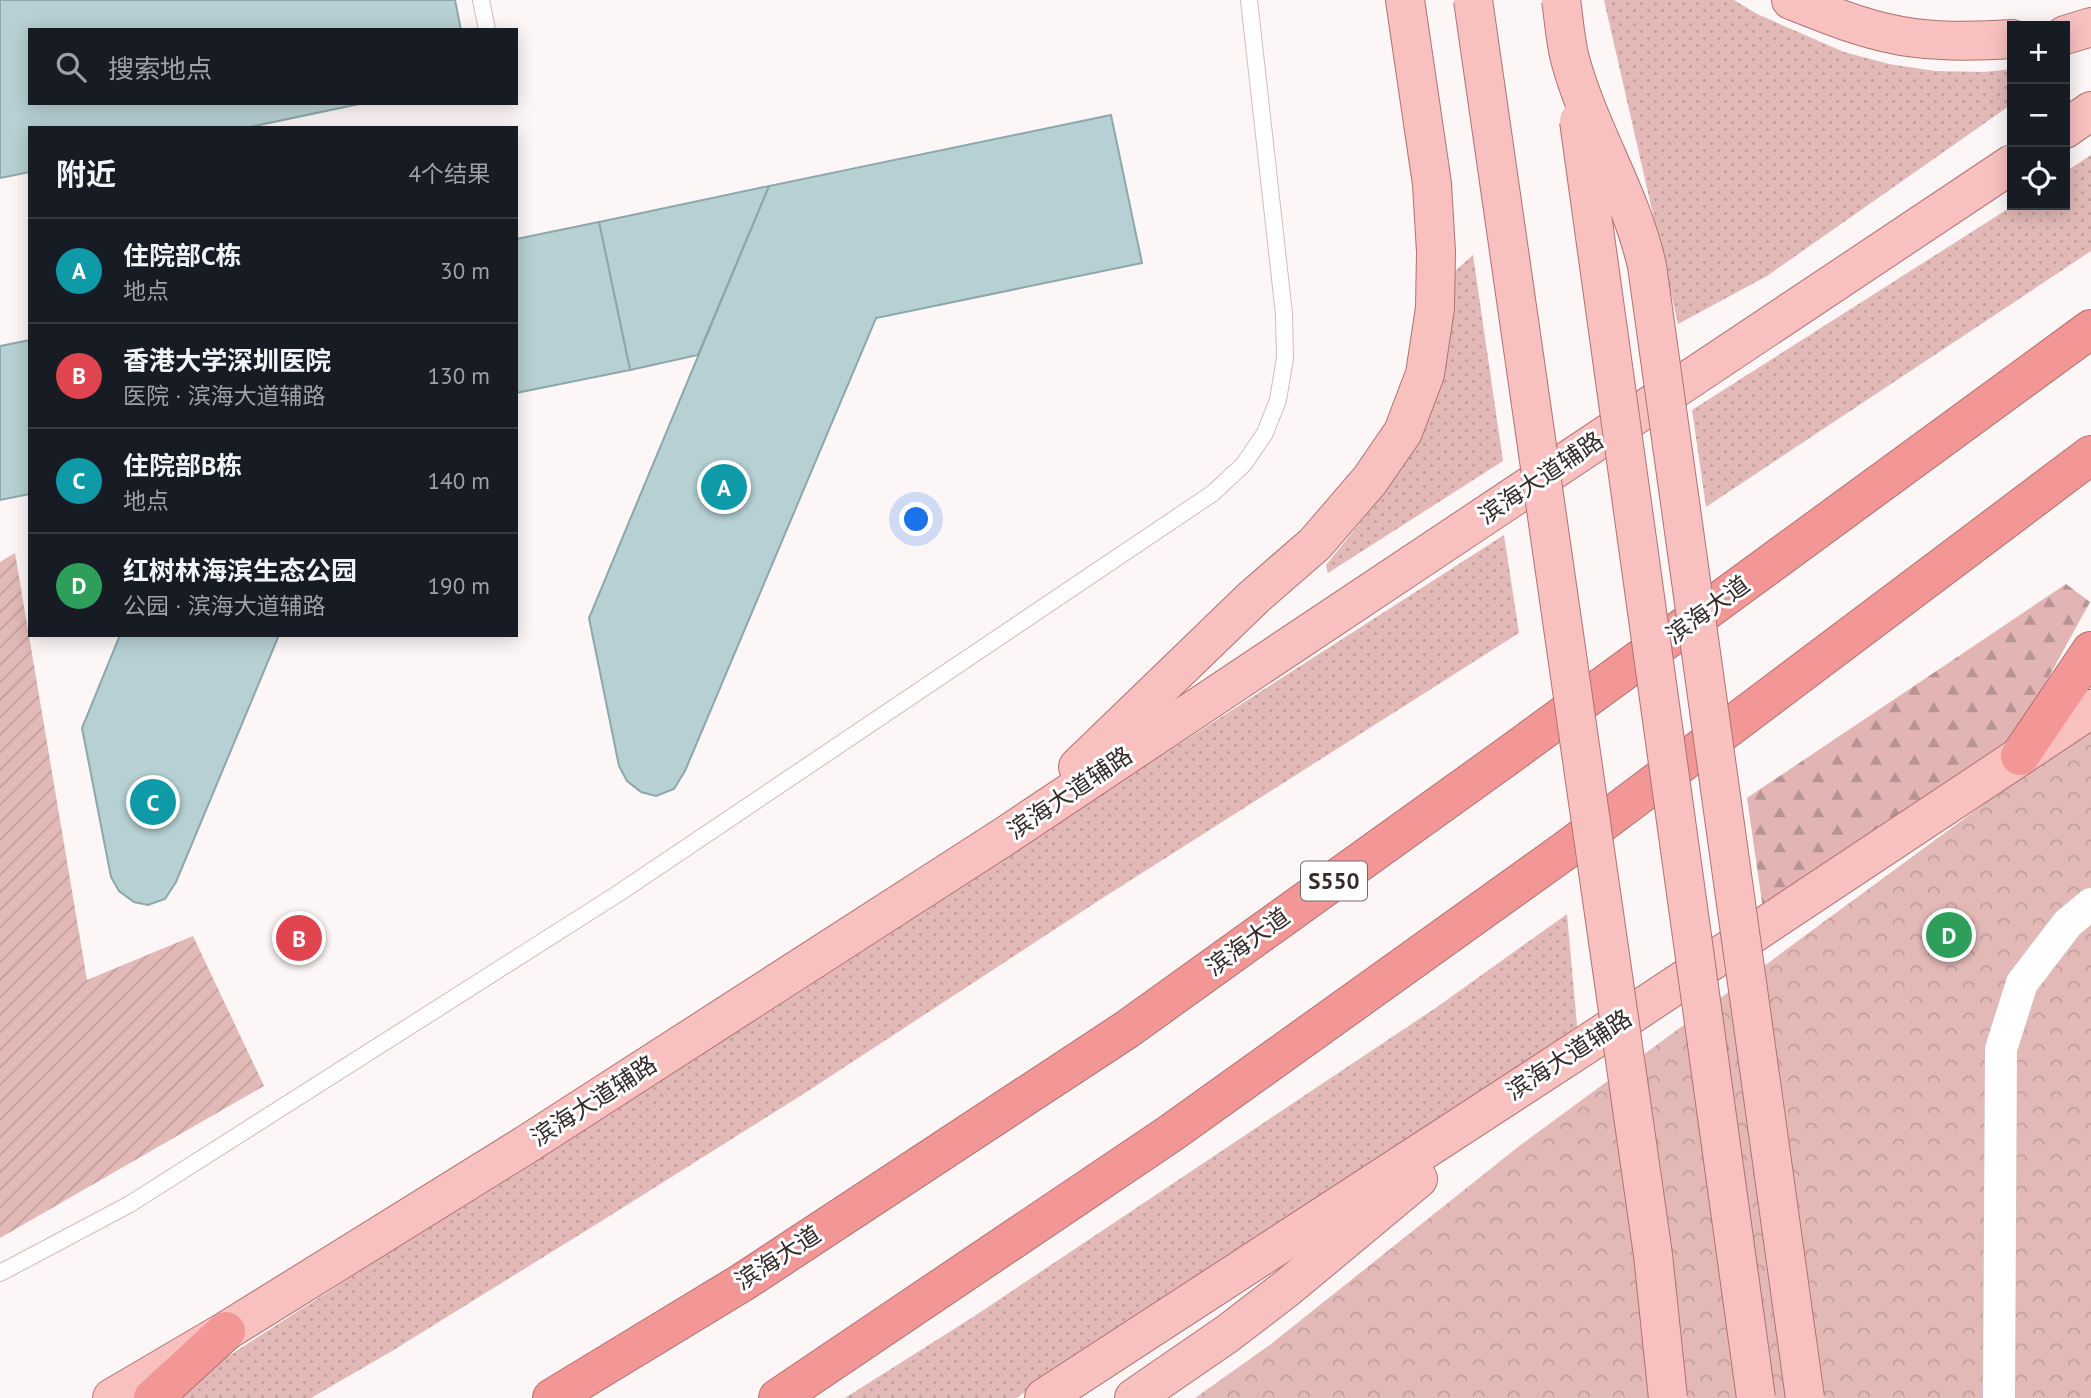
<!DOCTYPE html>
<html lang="zh">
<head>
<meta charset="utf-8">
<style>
	body { margin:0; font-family:"PT Sans","Noto Sans SC",sans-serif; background:#242831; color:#f1f3f6 }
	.controls { position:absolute; right:21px; top:21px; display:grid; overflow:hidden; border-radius:0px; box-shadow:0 4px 18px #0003 }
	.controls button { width:63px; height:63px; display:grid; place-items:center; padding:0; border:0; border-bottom:2px solid #363941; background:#171b24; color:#f1f3f6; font:35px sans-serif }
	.you { position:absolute; left:917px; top:520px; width:24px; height:24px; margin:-18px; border:5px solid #fff; border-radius:50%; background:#1a73e8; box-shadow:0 0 0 10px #1a73e833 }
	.badge { display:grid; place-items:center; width:46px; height:46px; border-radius:50%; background:#2563eb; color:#fff; font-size:23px; font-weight:700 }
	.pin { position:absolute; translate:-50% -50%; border:4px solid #fff; box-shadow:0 2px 7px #0006 }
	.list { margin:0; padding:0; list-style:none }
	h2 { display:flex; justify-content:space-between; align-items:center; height:91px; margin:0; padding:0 28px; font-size:30px }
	h2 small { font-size:23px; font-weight:400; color:#9ea1a6 }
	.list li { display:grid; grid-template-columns:46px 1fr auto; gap:21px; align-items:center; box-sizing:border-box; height:105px; padding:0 28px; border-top:2px solid #363941 }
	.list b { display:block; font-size:26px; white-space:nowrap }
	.list p { margin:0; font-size:23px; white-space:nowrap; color:#9ea1a6 }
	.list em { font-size:23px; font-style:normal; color:#9ea1a6 }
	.icon { flex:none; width:38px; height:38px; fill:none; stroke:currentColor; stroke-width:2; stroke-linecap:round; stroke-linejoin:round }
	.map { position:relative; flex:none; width:2091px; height:1398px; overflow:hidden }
	.search { position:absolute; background:#171b24; box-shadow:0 4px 18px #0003; left:28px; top:28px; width:490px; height:77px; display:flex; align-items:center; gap:18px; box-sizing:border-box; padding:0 24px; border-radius:0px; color:#9ea1a6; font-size:26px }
	.panel { position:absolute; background:#171b24; box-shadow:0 4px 18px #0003; left:28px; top:126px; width:490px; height:511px; border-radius:0px }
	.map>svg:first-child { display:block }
	.grass { fill:url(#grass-dots) }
	.forest { fill:url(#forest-firs) }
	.park { fill:url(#park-crowns) }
	.garden { fill:url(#garden-furrows) }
	.building { fill:#b6d0d4; stroke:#8da7ab; stroke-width:2 }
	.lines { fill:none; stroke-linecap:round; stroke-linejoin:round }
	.lane-casing { stroke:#d5bbba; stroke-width:18 }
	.street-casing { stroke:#d5bbba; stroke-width:33 }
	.primary-casing { stroke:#b07171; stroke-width:40 }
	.highway-casing { stroke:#b07171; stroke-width:40 }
	.lane { stroke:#fff; stroke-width:16 }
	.street { stroke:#fff; stroke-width:32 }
	.primary { stroke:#f8c1c0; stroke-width:38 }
	.highway { stroke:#f39796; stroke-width:38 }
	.primary-bridge-casing { stroke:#b07171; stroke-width:40; stroke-linecap:butt }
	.primary-bridge { stroke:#f8c1c0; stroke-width:38 }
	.labels { text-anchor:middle; stroke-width:6; stroke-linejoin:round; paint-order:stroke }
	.shield { fill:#fff; stroke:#726b6b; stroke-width:2 }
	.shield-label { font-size:23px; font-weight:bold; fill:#352b2b }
	.street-label { font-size:24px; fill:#352b2b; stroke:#fff }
</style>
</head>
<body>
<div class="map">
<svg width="2091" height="1398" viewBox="0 0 2091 1398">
	<defs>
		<pattern id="grass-dots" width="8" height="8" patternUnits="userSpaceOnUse" patternTransform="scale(1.75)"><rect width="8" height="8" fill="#e2b9b7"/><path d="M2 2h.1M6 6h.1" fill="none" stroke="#c29f9e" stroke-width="1.8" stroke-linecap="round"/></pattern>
		<pattern id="forest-firs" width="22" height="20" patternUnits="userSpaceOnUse" patternTransform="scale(1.75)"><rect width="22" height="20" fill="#e2b5b4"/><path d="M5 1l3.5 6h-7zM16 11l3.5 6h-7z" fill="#b89393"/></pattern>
		<pattern id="park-crowns" width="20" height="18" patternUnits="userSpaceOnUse" patternTransform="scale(1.75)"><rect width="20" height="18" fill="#e2b9b7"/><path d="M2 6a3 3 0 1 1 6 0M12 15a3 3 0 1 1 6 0" fill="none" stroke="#c29f9e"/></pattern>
		<pattern id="garden-furrows" width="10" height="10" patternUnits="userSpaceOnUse" patternTransform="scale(1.75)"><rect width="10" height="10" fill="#e2b9b7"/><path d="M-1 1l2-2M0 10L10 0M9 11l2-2" fill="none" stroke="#c29f9e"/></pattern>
	</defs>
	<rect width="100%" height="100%" fill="#fcf6f6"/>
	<g class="grass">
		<path d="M 1604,0 L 1734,0 L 1757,14 L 1844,52 L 1889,64 L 1935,71 L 1984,72 L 2012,69 L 2012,104 L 1767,276 L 1678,324 Z"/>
		<path d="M 2091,155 L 2091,251 L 1706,507 L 1692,410 L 2014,205 L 2065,205 L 2065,172 Z"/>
		<path d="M 1473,255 L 1503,461 L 1328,573 L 1326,565 L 1376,503 L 1396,472 L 1447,278 Z"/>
		<path d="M 1504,535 L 1519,633 L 1098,901 L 808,1091 L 600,1222 L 392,1351 L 311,1398 L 171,1398 L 191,1380 Z"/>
		<path d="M 1567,914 L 1578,1036 L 1016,1398 L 845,1398 L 973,1317 L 1437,1007 Z"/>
	</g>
	<path class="forest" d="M 2066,584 L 2090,602 L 2008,751 L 1763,909 L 1747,798 Z"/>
	<path class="park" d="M 2091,731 L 2091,1398 L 1195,1398 L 1271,1344 L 1518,1147 L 2022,776 Z"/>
	<path class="garden" d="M 15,553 L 87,980 L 193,936 L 264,1086 L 0,1238 L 0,562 Z"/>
	<g class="building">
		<path d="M 0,0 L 455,0 L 461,30 L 30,30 L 30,103 L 364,103 L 245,128 L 30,128 L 30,172 L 0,178 Z"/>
		<path d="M 1111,115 L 1142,263 L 876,318 L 685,771 L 674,789 L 656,796 L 641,792 L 627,781 L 619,766 L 589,618 L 769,186 Z"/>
		<path d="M 769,186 L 698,355 L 630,370 L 599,222 Z"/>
		<path d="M 599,222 L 630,370 L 516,393 L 516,239 Z"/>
		<path d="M 30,340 L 30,494 L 0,500 L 0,346 Z"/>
		<path d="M 120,635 L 279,635 L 176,882 L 165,899 L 148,905 L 134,902 L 119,891 L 111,877 L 82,728 Z"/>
	</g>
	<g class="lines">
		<g class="lane-casing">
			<g id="lane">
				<path d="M 481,0 L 487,30"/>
				<path d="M 0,1273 L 130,1204 L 619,893 L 1213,493 L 1244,464 L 1265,433 L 1278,400 L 1285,358 L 1284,314 L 1249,0"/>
			</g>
		</g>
		<g class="street-casing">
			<path id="street" d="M 1999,1398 L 2001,1049 L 2022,983 L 2068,923 L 2091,904"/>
		</g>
		<g class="primary-casing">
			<g id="primary">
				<path d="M 1791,0 C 1831,16 1872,33 1915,38 C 1947,42 1981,41 2012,39"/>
				<path d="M 2065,35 L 2091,27"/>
				<path d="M 2065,129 L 2091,111"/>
				<path d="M 1078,767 L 1254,597 L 1315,544 L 1370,480 L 1403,432 L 1425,374 L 1435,308 L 1436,252 L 1432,184 L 1405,0"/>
				<path d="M 112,1398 L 226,1331 L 527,1144 L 1005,836 L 2012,164"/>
				<path d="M 1044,1398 L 1581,1048 L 2091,709"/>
				<path d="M 1134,1398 L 1227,1334 L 1287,1288 L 1418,1179"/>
			</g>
		</g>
		<g class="highway-casing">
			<g id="highway">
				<path d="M 2020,756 L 2091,651"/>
				<path d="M 153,1398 L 226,1331"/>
				<path d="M 552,1398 L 743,1282 L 1126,1030 L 1509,755 L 2091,329"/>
				<path d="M 778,1398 L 1171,1133 L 1566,850 L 2091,455"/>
			</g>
		</g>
		<use href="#lane" class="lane"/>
		<use href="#street" class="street"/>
		<use href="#primary" class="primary"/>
		<use href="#highway" class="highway"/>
		<g class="primary-bridge-casing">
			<g id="primary-bridge">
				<path d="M 1473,0 L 1653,1255 L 1668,1398"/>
				<path d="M 1561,0 C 1564,19 1565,40 1570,59 C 1589,130 1631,194 1647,266 L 1805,1398"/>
				<path d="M 1579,121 L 1756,1398"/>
			</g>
		</g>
		<use href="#primary-bridge" class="primary-bridge"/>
	</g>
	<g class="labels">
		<rect class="shield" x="1301" y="861.5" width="66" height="39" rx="5"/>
		<g class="shield-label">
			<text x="1334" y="889">S550</text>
		</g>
		<g class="street-label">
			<text transform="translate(1541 478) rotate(-34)" y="8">滨海大道辅路</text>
			<text transform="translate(1708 610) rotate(-36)" y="8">滨海大道</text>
			<text transform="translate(1070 793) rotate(-34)" y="8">滨海大道辅路</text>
			<text transform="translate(1248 942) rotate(-36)" y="8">滨海大道</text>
			<text transform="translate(1569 1055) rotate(-33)" y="8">滨海大道辅路</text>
			<text transform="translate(594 1101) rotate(-33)" y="8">滨海大道辅路</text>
			<text transform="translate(778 1258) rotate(-33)" y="8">滨海大道</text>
		</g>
	</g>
</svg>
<div class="controls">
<button>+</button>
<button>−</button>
<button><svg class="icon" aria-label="locate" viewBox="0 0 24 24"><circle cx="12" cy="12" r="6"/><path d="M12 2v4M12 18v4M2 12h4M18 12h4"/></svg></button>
</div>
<div class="you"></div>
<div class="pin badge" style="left:724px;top:487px;background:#0f9aa8">A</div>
<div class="pin badge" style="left:299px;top:938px;background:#e0444e">B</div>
<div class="pin badge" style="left:153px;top:802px;background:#0f9aa8">C</div>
<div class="pin badge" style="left:1949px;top:935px;background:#2e9e5b">D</div>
<div class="search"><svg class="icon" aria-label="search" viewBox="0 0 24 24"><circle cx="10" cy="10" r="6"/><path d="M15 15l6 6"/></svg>搜索地点</div>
<section class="panel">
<h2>附近<small>4个结果</small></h2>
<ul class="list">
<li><span class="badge" style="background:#0f9aa8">A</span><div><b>住院部C栋</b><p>地点</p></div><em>30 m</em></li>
<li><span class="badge" style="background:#e0444e">B</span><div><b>香港大学深圳医院</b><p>医院 · 滨海大道辅路</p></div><em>130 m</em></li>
<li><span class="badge" style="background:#0f9aa8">C</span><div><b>住院部B栋</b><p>地点</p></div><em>140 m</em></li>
<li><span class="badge" style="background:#2e9e5b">D</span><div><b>红树林海滨生态公园</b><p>公园 · 滨海大道辅路</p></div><em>190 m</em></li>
</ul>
</section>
</div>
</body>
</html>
